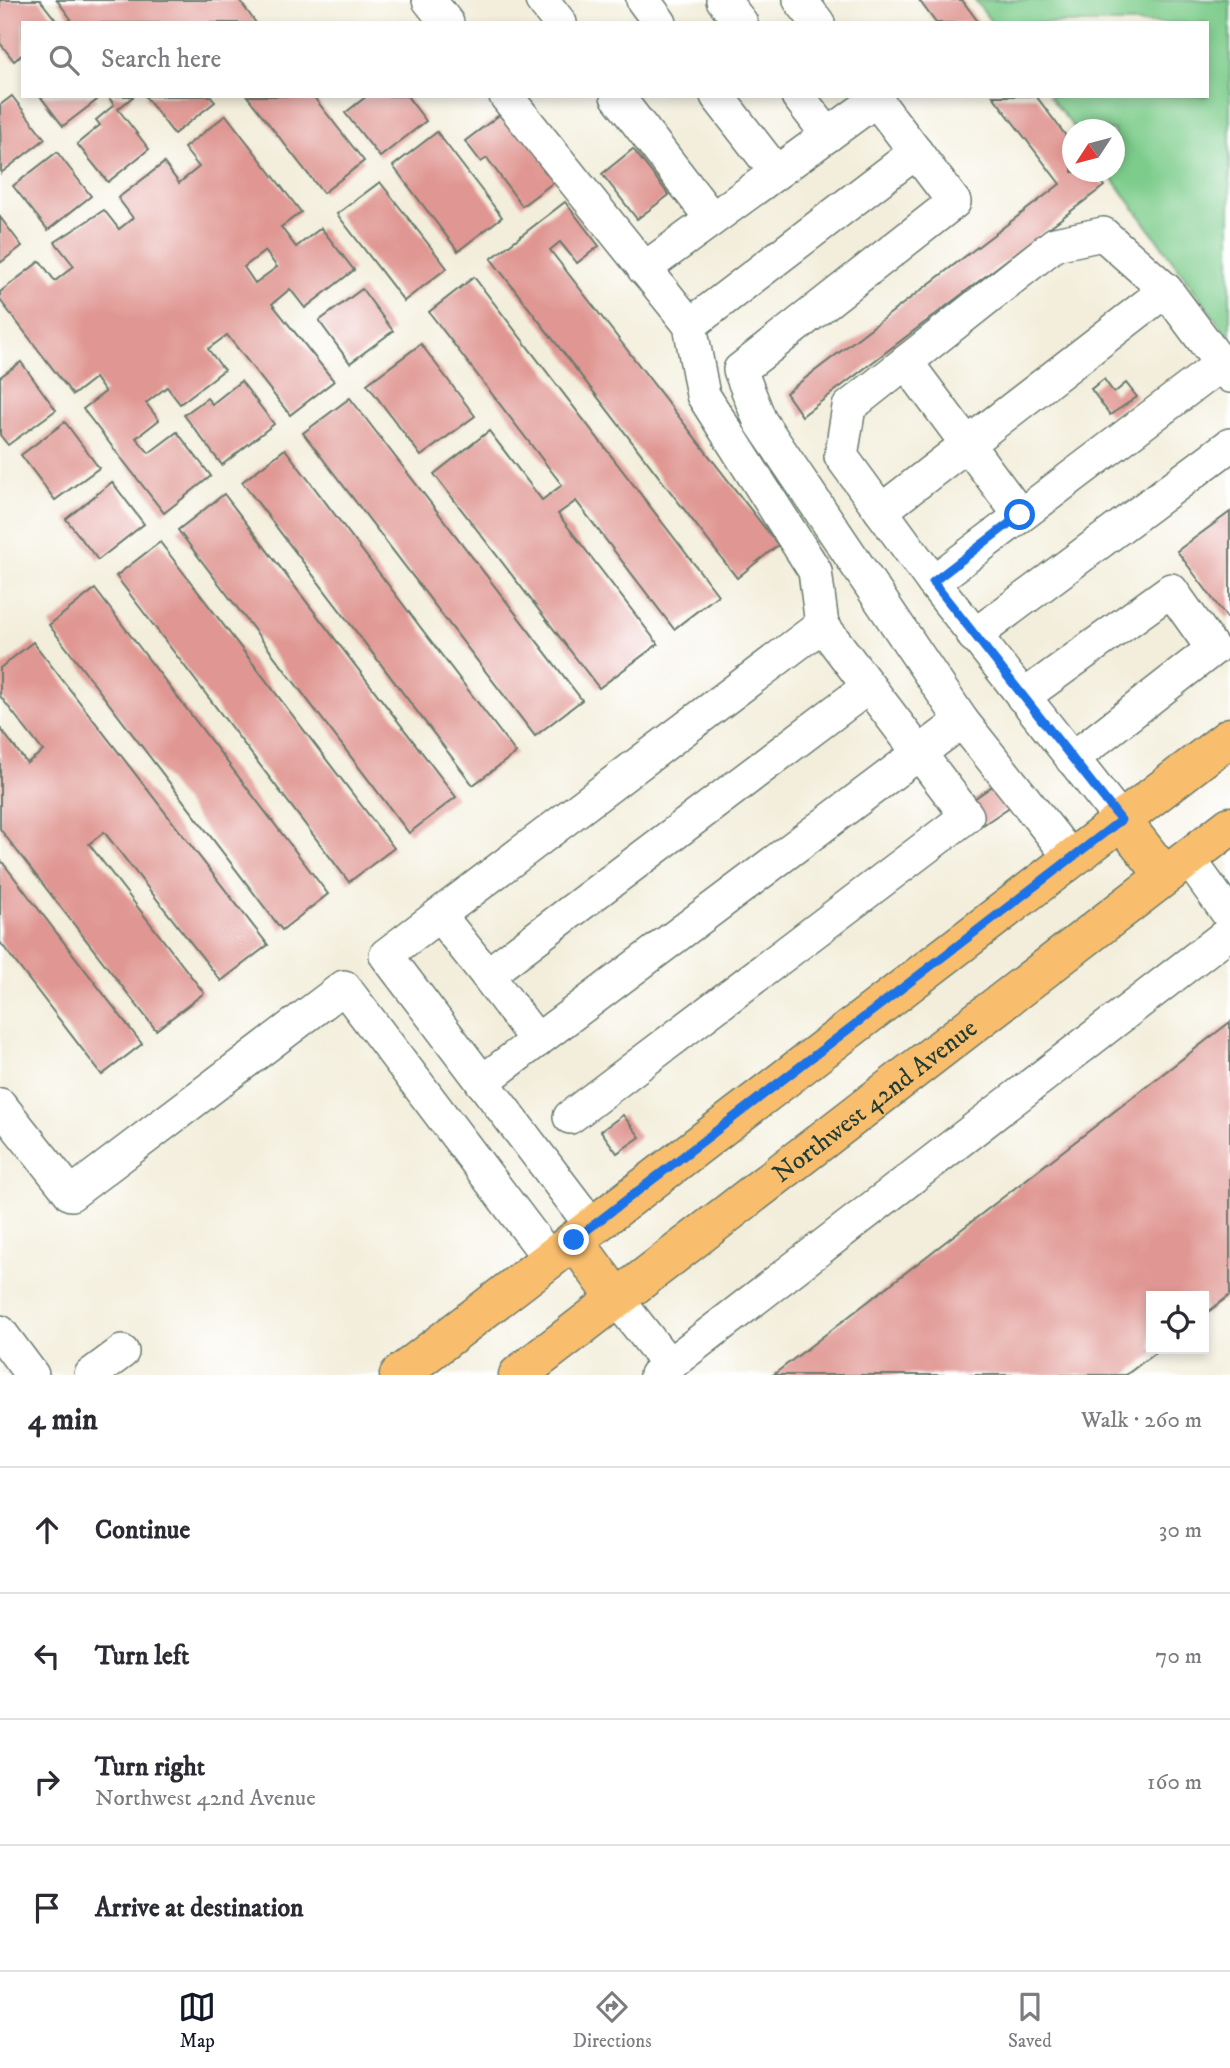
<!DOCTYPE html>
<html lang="en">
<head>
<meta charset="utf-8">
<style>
	body { margin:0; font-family:"IM FELL DW Pica",serif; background:#f7f7f7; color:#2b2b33 }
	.controls { position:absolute; right:21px; bottom:21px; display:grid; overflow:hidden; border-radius:0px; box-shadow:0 4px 10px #0003 }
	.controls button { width:63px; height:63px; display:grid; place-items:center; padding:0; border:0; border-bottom:2px solid #e1e1e2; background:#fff; color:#2b2b33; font:35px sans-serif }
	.compass { position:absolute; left:1062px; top:119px; width:63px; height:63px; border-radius:50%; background:#fff; box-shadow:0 4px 10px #0003; rotate:234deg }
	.stop { position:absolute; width:21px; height:21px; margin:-16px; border:5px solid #1a73e8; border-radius:50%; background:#fff }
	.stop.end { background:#1a73e8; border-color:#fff; box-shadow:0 2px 7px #0008 }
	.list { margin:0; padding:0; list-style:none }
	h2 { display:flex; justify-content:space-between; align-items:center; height:91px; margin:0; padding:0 28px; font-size:30px }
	h2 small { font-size:23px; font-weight:400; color:#7c7c81 }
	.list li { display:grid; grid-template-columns:46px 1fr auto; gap:21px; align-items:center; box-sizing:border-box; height:126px; padding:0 28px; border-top:2px solid #e1e1e2 }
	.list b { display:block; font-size:26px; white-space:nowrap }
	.list p { margin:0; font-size:23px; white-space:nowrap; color:#7c7c81 }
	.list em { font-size:23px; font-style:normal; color:#7c7c81 }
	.icon { flex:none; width:38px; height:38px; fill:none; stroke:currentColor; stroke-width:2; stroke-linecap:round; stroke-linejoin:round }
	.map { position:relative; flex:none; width:1230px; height:1375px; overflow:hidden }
	.search { position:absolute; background:#fff; box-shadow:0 4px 10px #0003; left:21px; right:21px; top:21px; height:77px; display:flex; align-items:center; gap:18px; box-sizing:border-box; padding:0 24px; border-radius:0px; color:#7c7c81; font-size:26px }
	.sheet { height:595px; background:#fff }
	nav { display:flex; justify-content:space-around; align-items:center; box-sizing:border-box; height:98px; border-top:2px solid #e1e1e2; background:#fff; font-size:19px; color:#7c7c81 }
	nav a { display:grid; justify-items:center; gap:4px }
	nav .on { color:#111827 }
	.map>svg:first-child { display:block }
	.green { fill:#7dcc8b; stroke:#4e8460; stroke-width:2 }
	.building { fill:#e09692; fill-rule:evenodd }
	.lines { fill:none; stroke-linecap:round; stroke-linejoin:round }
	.minor-casing { stroke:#697b6e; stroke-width:36 }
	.major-casing { stroke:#697b6e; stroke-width:41 }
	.minor { stroke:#fff; stroke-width:33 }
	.major { stroke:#f9be6d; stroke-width:38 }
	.route { stroke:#1a73e8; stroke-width:9 }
	.labels { text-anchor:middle; stroke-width:5; stroke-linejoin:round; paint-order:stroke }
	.street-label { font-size:26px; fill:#1f3d34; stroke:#fff }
</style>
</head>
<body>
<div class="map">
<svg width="1230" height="1375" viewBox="0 0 1230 1375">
	<rect width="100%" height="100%" fill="#fff"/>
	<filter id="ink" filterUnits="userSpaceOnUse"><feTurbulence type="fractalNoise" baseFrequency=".0143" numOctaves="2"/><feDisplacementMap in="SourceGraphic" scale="14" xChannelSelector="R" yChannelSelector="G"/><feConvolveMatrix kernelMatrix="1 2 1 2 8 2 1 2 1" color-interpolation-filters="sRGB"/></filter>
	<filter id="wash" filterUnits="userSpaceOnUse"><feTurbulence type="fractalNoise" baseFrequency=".00686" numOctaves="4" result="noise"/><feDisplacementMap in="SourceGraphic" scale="28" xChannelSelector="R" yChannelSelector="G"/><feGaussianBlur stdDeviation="1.57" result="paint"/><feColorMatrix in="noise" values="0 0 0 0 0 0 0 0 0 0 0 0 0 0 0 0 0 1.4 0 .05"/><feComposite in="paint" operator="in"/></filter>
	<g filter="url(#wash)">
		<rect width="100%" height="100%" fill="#f3eedb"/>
		<path class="green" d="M 975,0 L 1230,0 L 1230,339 L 1108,172 L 1114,172 L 1114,130 L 1075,129 L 1049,96 L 1207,96 L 1207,23 L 992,23 Z"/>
		<g id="blocks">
			<g class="building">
				<path d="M 0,0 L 40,0 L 58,23 L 23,23 L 23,54 L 14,61 L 0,43 Z"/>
				<path d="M 57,0 L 239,0 L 256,23 L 66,23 L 71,19 Z"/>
				<path d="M 919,0 L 962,0 L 979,23 L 936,23 Z"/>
				<path d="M 12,96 L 45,139 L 1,173 L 0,105 Z"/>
				<path d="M 40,96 L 94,96 L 97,100 L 63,126 Z"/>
				<path d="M 108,96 L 134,96 L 118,109 L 149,149 L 108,182 L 77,144 L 100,125 L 96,120 L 114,105 Z"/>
				<path d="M 145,96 L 211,96 L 215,102 L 174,134 Z"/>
				<path d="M 247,96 L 313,96 L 364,161 L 323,193 Z"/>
				<path d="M 367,96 L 407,96 L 426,121 L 380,157 L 345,113 Z"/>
				<path d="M 993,96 L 1036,96 L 1072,144 L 1072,172 L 1093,172 L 1104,186 L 802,416 L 786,393 L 1060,184 Z"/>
				<path d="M 506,110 L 558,179 L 522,206 L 487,158 L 481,162 L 465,141 Z"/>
				<path d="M 226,115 L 301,212 L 281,227 L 296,247 L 321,228 L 354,270 L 305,308 L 290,289 L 272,304 L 334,381 L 290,415 L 227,335 L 208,349 L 224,370 L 180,404 L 167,387 L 146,403 L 159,420 L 136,438 L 149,453 L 177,432 L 211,476 L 164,513 L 83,409 L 105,392 L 95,378 L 73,395 L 0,300 L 0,292 L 40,261 L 55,281 L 74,266 L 55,242 L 104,210 L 119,229 L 133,218 L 118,198 L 164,163 L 179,183 L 199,167 L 184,148 ZM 265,251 L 277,267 L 255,283 L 244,267 Z"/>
				<path d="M 437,132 L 502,217 L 458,251 L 393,166 Z"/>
				<path d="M 633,149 L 669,195 L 637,219 L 602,174 Z"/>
				<path d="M 57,152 L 91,196 L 48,230 L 13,186 Z"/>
				<path d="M 380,182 L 447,268 L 404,301 L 337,214 Z"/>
				<path d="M 565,202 L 599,246 L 577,263 L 560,242 L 550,250 L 778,545 L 737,578 L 491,259 Z"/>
				<path d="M 0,217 L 22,246 L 0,263 Z"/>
				<path d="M 474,277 L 718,595 L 674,629 L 576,501 L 558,514 L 658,644 L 599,688 L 434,474 L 489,431 L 542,500 L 562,485 L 429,312 Z"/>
				<path d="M 362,289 L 393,331 L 350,363 L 319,321 Z"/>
				<path d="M 421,344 L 475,416 L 421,456 L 367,384 Z"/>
				<path d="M 21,362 L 56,410 L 8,445 L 0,435 L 0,377 Z"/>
				<path d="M 1104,379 L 1114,393 L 1126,383 L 1137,397 L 1110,415 L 1091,389 Z"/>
				<path d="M 241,381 L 274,424 L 222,465 L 184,415 L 207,398 L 212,404 Z"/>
				<path d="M 350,398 L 582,700 L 535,736 L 303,433 Z"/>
				<path d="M 65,422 L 99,468 L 55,500 L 21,455 Z"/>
				<path d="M 285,449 L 516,753 L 473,785 L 242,482 Z"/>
				<path d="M 112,482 L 144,524 L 98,560 L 66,519 Z"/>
				<path d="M 224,494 L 456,797 L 409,833 L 178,530 Z"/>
				<path d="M 1230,512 L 1230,616 L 1227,618 L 1177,551 Z"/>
				<path d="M 160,542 L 394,848 L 349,882 L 116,576 Z"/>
				<path d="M 95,589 L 328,894 L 282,930 L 49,625 Z"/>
				<path d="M 33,642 L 268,945 L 221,981 L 104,832 L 89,844 L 204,993 L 156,1030 L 0,829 L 0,728 L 27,763 L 43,751 L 0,696 L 0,668 Z"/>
				<path d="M 998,782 L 1014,804 L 983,825 L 967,804 Z"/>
				<path d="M 0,859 L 142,1044 L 102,1075 L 0,942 Z"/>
				<path d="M 1230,1022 L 1230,1295 L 1204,1315 L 1204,1296 L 1151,1296 L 1151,1349 L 1160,1349 L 1126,1375 L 773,1375 Z"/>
				<path d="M 623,1115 L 640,1137 L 617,1153 L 601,1131 Z"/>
			</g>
		</g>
	</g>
	<g filter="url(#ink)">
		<use href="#blocks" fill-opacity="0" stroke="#697b6e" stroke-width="2"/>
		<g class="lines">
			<g class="minor-casing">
				<g id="minor">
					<path d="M 429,0 L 447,23"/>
					<path d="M 542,0 L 560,23"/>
					<path d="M 643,0 L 660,23"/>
					<path d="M 723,0 L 741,23"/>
					<path d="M 800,0 L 818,23"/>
					<path d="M 506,96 L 690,325 L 703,395 L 815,571 L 822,625"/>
					<path d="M 617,96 L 712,219"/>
					<path d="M 717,96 L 776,172"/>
					<path d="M 798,96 L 828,135"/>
					<path d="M 873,96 L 954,202 L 740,370 L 760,421 L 962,721 L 1071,858"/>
					<path d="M 644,269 L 876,100"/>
					<path d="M 690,325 L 916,152"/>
					<path d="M 906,362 L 1020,515"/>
					<path d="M 881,511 L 1166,290"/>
					<path d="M 933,582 L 1221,364"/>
					<path d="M 974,636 L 1230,445"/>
					<path d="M 1023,697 L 1171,590 L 1213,649 L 1072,759"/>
					<path d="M 1121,820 L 933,582 L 841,456 L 849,407 L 1055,244 L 1103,234 L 1166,290 L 1230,376"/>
					<path d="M 1188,858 L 1230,916"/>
					<path d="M 439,915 L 487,975"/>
					<path d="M 537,1041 L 487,975 L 868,687"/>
					<path d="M 482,1082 L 962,721"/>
					<path d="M 0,1105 L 71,1194 L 344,987 L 550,1259"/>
					<path d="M 570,1117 L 967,816 L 822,625 L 386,955 L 592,1226"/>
					<path d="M 617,1299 L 669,1365"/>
					<path d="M 0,1332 L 32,1375"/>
					<path d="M 91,1375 L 122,1352"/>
					<path d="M 656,1375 L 1230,932"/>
				</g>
			</g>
			<g class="major-casing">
				<g id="major">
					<path d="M 1121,820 L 1165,876"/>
					<path d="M 574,1240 L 617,1299"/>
					<path d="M 399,1375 L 1230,737"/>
					<path id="s1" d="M 518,1375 L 1230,826"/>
				</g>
			</g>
			<use href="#minor" class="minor"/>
			<use href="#major" class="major"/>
		</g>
	</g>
	<g class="lines" filter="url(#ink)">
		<path class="route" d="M 574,1240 L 1121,820 L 933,582 L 1020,515"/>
	</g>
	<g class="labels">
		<g class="street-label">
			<text dy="9" stroke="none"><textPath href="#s1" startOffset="450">Northwest 42nd Avenue</textPath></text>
		</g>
	</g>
</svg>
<div class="controls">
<button><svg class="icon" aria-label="locate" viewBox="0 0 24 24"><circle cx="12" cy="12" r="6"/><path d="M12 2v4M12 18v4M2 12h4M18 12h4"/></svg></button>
</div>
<svg class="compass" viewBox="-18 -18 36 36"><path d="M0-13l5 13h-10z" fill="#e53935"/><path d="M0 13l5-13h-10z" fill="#7c7c81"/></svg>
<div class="stop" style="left:1020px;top:515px"></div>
<div class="stop end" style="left:574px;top:1240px"></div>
<div class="search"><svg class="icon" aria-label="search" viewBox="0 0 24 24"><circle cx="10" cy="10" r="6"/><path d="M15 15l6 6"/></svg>Search here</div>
</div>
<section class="sheet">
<h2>4 min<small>Walk · 260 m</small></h2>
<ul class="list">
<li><svg class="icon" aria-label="ahead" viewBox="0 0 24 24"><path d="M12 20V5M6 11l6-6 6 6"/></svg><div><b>Continue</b></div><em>30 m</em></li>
<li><svg class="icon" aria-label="left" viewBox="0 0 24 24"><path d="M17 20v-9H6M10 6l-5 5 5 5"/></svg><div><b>Turn left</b></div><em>70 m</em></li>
<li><svg class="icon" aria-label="right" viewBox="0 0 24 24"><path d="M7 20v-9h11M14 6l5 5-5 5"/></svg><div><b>Turn right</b><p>Northwest 42nd Avenue</p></div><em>160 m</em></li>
<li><svg class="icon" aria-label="arrive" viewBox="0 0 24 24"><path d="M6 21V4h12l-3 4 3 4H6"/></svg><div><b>Arrive at destination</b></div></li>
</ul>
</section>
<nav>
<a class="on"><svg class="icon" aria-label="map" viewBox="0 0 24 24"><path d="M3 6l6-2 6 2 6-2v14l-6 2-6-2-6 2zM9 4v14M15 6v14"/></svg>Map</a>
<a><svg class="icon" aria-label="directions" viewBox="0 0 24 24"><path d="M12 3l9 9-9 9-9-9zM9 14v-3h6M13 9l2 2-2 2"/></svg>Directions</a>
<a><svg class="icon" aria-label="saved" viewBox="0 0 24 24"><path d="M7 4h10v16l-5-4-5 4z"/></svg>Saved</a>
</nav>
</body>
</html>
